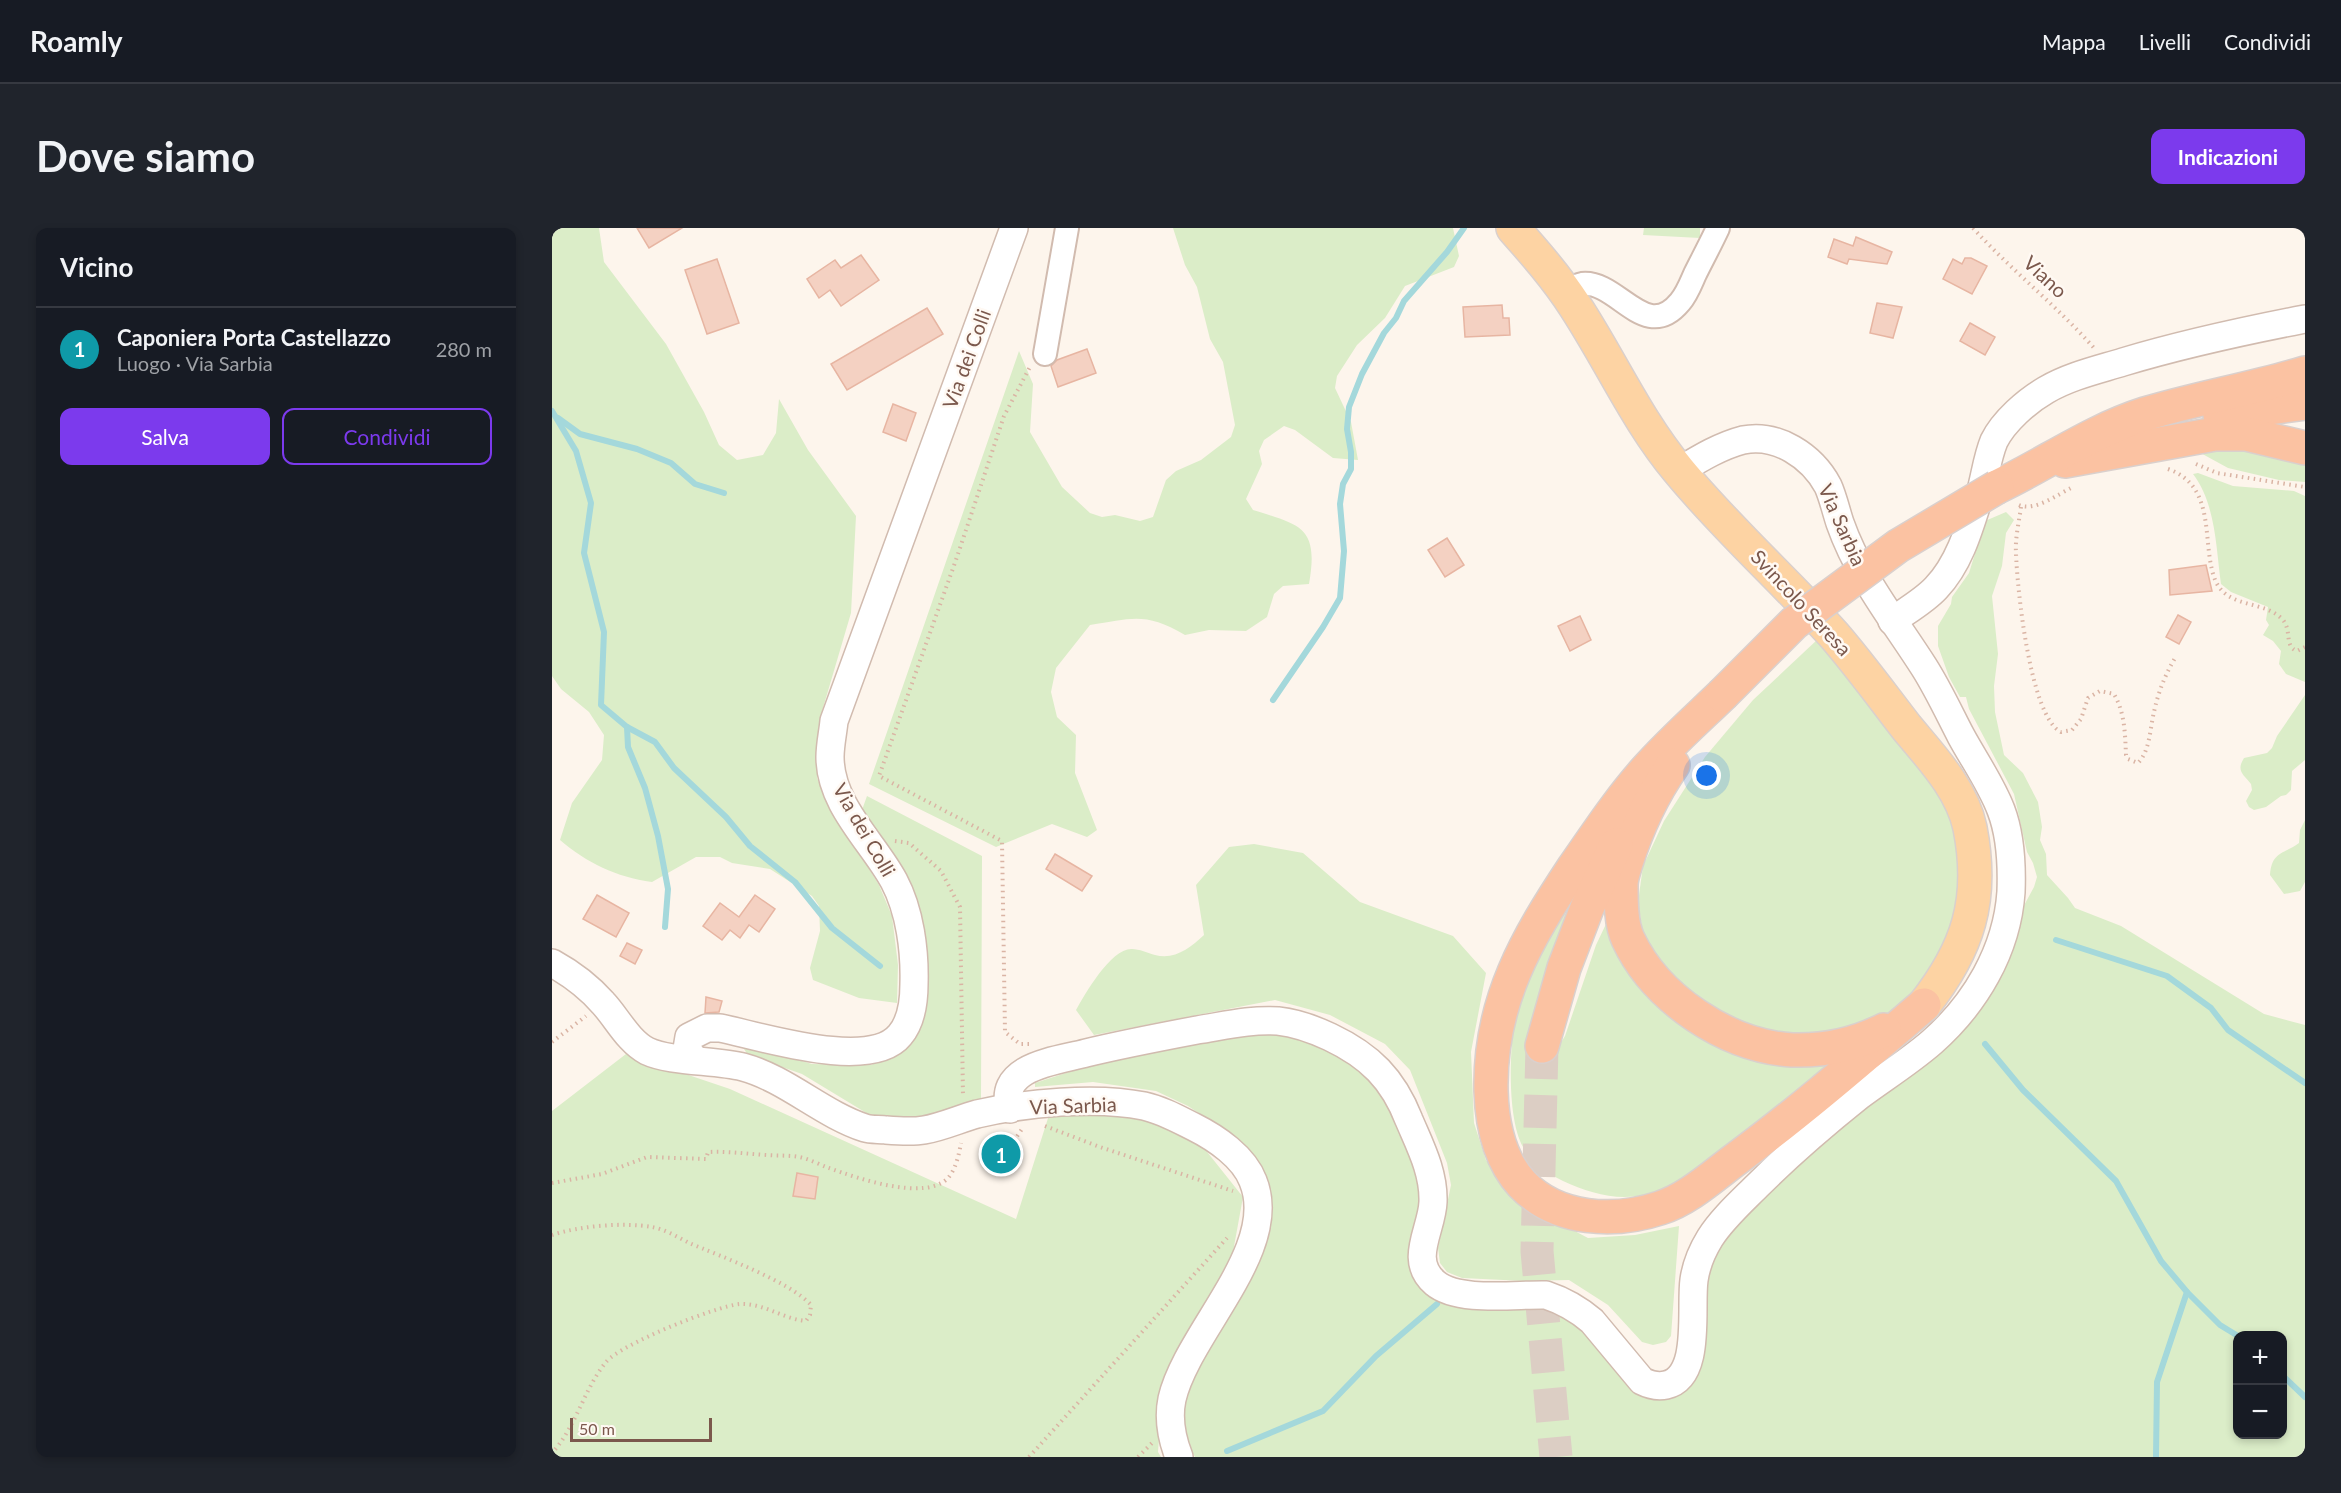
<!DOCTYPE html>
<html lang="it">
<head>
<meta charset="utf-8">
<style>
	body { margin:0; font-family:Lato,sans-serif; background:#20242c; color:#f1f3f6 }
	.controls { position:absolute; right:18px; bottom:18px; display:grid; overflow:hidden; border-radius:12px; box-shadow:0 3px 9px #0003 }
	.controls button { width:54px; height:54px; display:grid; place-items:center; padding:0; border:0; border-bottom:2px solid #363941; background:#171b24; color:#f1f3f6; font:30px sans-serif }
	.scale { position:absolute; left:18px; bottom:15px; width:142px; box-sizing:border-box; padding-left:6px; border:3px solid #7b584c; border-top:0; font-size:16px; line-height:21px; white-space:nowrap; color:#7b584c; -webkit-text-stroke:4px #fff9f3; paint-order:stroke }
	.you { position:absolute; left:1155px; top:548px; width:21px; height:21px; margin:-15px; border:4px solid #fff; border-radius:50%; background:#1a73e8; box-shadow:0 0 0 9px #1a73e833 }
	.badge { display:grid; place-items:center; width:39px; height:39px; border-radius:50%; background:#7c3aed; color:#fff; font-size:20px; font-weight:700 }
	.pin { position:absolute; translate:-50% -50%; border:3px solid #fff; box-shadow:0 2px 6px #0006 }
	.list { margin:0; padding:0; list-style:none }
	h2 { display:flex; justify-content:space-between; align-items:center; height:78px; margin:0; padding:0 24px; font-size:26px }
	h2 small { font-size:20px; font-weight:400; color:#9ea1a6 }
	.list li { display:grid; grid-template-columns:39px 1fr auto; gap:18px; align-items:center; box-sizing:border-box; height:84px; padding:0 24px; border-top:2px solid #363941 }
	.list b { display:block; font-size:22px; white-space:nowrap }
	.list p { margin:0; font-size:20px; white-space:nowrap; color:#9ea1a6 }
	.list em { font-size:20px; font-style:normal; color:#9ea1a6 }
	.actions { display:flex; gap:12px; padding:18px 24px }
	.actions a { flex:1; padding:14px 0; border:2px solid #7c3aed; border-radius:12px; text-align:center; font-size:21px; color:#7c3aed }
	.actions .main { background:#7c3aed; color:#fff }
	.map { position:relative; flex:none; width:1753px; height:1229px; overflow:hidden; border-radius:12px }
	header { display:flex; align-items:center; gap:36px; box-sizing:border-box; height:84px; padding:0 30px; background:#171b24; border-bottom:2px solid #363941 }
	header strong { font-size:28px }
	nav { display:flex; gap:33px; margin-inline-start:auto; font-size:21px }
	.intro { display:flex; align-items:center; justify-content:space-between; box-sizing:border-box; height:144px; padding:0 36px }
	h1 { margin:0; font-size:42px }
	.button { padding:15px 27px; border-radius:12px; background:#7c3aed; color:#fff; font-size:21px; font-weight:700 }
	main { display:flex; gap:36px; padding:0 36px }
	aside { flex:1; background:#171b24; border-radius:12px; box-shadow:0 3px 9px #0003 }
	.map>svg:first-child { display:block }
	.green { fill:#dbedc8; fill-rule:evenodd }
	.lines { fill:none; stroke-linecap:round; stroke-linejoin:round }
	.stream { stroke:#a4d8db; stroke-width:6 }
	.building { fill:#f4d1c2; stroke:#e7b5a2; stroke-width:1.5 }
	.trunk-tunnel { stroke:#dccec4; stroke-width:33; stroke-dasharray:33 16; stroke-linecap:butt }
	.minor-casing { stroke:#d1bbaf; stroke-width:26 }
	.tertiary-casing { stroke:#d1bbaf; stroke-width:30 }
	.primary-casing { stroke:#dad0cd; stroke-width:36 }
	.trunk-casing { stroke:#dad0cd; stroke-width:36 }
	.path { stroke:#dab4a4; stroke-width:4; stroke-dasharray:1.5 4.5; stroke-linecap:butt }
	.minor { stroke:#fff; stroke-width:22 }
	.tertiary { stroke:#fff; stroke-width:27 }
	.primary { stroke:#fdd3a3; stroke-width:33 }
	.trunk { stroke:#fbc2a2; stroke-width:33 }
	.trunk-bridge-casing { stroke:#dad0cd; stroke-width:36; stroke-linecap:butt }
	.trunk-bridge { stroke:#fbc2a2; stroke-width:33 }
	.labels { text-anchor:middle; stroke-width:5; stroke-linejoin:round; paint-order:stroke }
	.street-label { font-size:20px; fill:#7b584c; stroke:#fff9f3 }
</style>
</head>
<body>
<header>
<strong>Roamly</strong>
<nav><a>Mappa</a><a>Livelli</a><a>Condividi</a></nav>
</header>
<div class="intro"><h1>Dove siamo</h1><a class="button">Indicazioni</a></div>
<main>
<aside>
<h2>Vicino<small></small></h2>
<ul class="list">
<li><span class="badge" style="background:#0f9aa8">1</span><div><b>Caponiera Porta Castellazzo</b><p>Luogo · Via Sarbia</p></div><em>280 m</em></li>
</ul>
<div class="actions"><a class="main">Salva</a><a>Condividi</a></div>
</aside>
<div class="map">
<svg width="1753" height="1229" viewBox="0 0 1753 1229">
	<rect width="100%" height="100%" fill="#fdf5ec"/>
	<g class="green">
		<path d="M 0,0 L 47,0 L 52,34 L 114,116 L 152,184 L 167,217 L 185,232 L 211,227 L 224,205 L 227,171 L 256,222 L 304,288 L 299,385 L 268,490 L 265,550 L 278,577 L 327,657 L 340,688 L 346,737 L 345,775 L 307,770 L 261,752 L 258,740 L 268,703 L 267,678 L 260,668 L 218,641 L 180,635 L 168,629 L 144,629 L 100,654 C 64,649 35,635 8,612 L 20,575 L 50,532 L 52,507 L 37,484 L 9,461 L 0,448 Z"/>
		<path d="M 621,0 L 901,0 L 907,28 L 902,39 L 853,58 L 833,90 L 805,117 L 785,148 L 783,160 L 799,194 L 806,232 L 781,230 L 743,202 L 732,198 L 712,212 L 707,223 L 710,236 L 694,271 L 701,282 C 749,297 767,299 757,356 L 731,358 L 722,366 L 715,389 L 694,403 L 657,402 L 633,407 C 594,384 581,390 538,397 L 504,440 L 499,464 L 505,489 L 524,507 L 523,545 L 545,602 L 535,609 L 500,596 L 444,619 L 317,556 L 467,123 L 481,156 L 478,204 L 510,259 L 538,285 L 550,289 L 563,287 L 588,293 L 601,289 L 614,252 L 624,243 L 649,232 L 679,209 L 683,197 L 671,134 L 658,111 L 645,59 L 633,37 Z"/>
		<path d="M 1092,0 L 1148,0 L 1148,10 L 1091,7 Z"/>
		<path d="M 1649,214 L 1753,232 L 1753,254 L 1727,252 L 1676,240 L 1634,217 Z"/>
		<path d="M 1646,245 L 1681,258 L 1742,263 L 1753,268 L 1753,454 L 1734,446 L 1727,436 L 1729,423 L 1721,413 L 1711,407 L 1717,397 L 1714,392 L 1716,379 L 1679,364 L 1669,356 C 1664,321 1664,276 1641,246 Z"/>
		<path d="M 1454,284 L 1462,292 L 1454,305 L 1450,338 L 1440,368 L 1446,426 L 1442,458 L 1443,484 L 1452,527 L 1471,545 L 1486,574 L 1490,599 L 1488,612 L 1494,626 L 1495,647 L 1516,670 L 1523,680 L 1569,698 L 1712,786 L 1753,797 L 1753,1229 L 643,1229 L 637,1218 L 631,1198 L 633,1174 L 649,1134 L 708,1027 L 719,991 L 718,968 L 712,948 L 663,896 L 636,878 L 604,863 L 541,854 L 483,859 L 483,855 L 570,827 L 697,805 L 740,808 L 801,832 L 824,857 L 846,893 L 868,952 L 869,974 L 857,1032 L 869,1056 L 1009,1083 L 1024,1091 L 1082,1158 L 1144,1147 L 1152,1128 L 1150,1082 L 1156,1046 L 1163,1026 L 1176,1008 L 1201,979 L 1262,919 L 1326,868 L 1463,694 L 1482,659 L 1485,649 L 1481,635 L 1475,624 L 1462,566 L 1417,481 L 1414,469 L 1408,469 L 1397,449 L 1386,418 L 1386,398 L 1399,376 L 1400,369 L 1417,345 L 1433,293 ZM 1686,1108 L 1730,1108 L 1730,1206 L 1686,1206 Z"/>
		<path d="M 1266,411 L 1393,570 L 1403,597 L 1410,631 L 1409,670 L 1393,726 L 1379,746 L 1345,782 L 1330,792 L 1244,810 L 1211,804 L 1158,779 L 1105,734 L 1092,711 L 1086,674 L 1091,638 L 1112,593 L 1153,529 L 1201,472 Z"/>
		<path d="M 1753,467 L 1753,532 L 1740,543 L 1739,562 L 1734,567 L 1729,568 L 1714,579 L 1702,582 L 1697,579 L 1694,573 L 1700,562 L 1699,556 C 1691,546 1684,543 1692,530 L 1715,525 L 1720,520 L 1725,508 Z"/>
		<path d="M 315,568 L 430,628 L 429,871 L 372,889 L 321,889 L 250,846 L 196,827 L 192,821 L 197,817 L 260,836 L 319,837 L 346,826 L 359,817 L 372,791 L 376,753 L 372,703 L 310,582 Z"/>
		<path d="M 1753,592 L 1753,654 L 1748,663 L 1732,666 L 1718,647 C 1720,624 1730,627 1747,615 L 1748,602 Z"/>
		<path d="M 702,616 L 751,625 L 808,674 L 901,708 L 934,745 L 919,824 L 922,895 L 934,932 L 964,970 L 973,977 L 1036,1010 L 1083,1007 L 1127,998 L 1119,1108 L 1114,1114 L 1101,1117 L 1090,1114 L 1056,1077 L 1017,1052 L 972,1053 L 910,1050 L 895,1044 L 888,1035 L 886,1020 L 899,957 L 895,935 L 858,842 L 833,816 L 778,787 L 723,772 L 542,807 L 524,782 C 533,766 559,720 580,721 C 587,721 596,725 603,727 C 623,732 638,720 652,707 L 644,657 L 677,619 Z"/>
		<path d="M 1023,671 L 1003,824 L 1013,808 L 1044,717 L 1065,673 L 1159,803 L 1294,824 C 1265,848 1235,872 1206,896 C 1171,924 1138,953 1095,966 C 1067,974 1037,965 1011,953 C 997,946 982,936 973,922 C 952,893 957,794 970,761 C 983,729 1004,700 1023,671 Z"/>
		<path d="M 74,826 L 178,861 L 464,991 L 497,887 L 565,883 L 644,910 L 691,969 L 681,1024 L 611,1157 L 606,1224 L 609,1229 L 0,1229 L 0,883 Z"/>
	</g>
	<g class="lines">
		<g class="stream">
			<path d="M 0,183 L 24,223 L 39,275 L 32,325 L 52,404 L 49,477 L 75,499 L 103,514 L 122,540 L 174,589 L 198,618 L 243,654 L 280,700 L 328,738"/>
			<path d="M 6,190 L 28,206 L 85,221 L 119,235 L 143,256 L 172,265"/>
			<path d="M 721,472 L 771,399 L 788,370 L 792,323 L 788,276 L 791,256 L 799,241 L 799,224 L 795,201 L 797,179 L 810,146 L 832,105 L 844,90 L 852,73 L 895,24 L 912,0"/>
			<path d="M 75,499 L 76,519 L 93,560 L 106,608 L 116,661 L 113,699"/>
			<path d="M 1504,712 L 1615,748 L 1659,780 L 1676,802 L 1753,855"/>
			<path d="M 1433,816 L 1471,862 L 1564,953 L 1609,1033 L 1635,1064 L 1668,1097 L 1686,1108"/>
			<path d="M 1730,1147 L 1753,1169"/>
			<path d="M 675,1223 L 771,1183 L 824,1128 L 885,1076"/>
			<path d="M 1604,1229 L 1605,1154 L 1635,1064"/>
		</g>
	</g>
	<g class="building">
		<path d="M 85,0 L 130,0 L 97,20 Z"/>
		<path d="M 1304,9 L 1340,24 L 1335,36 L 1297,31 L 1295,36 L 1276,29 L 1282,11 L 1301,18 Z"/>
		<path d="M 309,27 L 327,52 L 289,78 L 278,62 L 267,70 L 255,51 L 283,32 L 289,40 Z"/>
		<path d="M 1413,30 L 1419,30 L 1435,38 L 1420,66 L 1391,51 L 1401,31 L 1410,36 Z"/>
		<path d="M 165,31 L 187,95 L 155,106 L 133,42 Z"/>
		<path d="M 1325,75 L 1350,79 L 1341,110 L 1318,105 Z"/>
		<path d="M 950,77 L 951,90 L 957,90 L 958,107 L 913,109 L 911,79 Z"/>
		<path d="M 375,80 L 391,106 L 295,162 L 279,136 Z"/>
		<path d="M 1418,95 L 1443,109 L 1433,127 L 1408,113 Z"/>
		<path d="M 535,121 L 544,145 L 506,159 L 499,138 L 505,132 Z"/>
		<path d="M 341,176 L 364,185 L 354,213 L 331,204 Z"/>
		<path d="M 895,310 L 912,337 L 893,349 L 876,322 Z"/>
		<path d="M 1654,337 L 1660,363 L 1618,367 L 1617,342 Z"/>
		<path d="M 1626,387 L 1639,394 L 1627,416 L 1614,409 Z"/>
		<path d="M 1028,388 L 1039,412 L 1018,423 L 1006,398 Z"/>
		<path d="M 503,626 L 540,648 L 530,663 L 494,641 Z"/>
		<path d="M 45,667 L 77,685 L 64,709 L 31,691 Z"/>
		<path d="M 203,667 L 223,681 L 207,704 L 197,697 L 188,710 L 178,702 L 170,712 L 151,698 L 168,675 L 187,689 Z"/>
		<path d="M 75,715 L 90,722 L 83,736 L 68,728 Z"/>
		<path d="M 154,769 L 170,773 L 167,784 L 153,785 Z"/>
		<path d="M 245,945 L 266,949 L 263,971 L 241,968 Z"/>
	</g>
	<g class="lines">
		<path class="trunk-tunnel" d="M 990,818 L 985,1023 L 1004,1229"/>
		<g class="minor-casing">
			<g id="minor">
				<path d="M 1014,64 C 1019,61 1024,57 1030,56 C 1066,52 1093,116 1128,74 C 1135,66 1139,55 1143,46 C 1151,30 1159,15 1166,0"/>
				<path d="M 493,126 L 515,0"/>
			</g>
		</g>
		<g class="tertiary-casing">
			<g id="tertiary">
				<path d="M 1340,393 C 1354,383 1372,373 1384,360 C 1408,335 1418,298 1428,266 C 1433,249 1435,230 1442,213 C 1452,193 1475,173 1494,162 C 1518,148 1545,142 1571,134 C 1631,116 1691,103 1753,91"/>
				<path d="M 0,735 C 20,746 36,758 51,775 C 65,790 76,813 95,823 C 118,834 164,832 191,839 C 235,851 270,886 313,900 C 319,902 328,901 334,902 C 346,903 361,904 372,902 C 390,899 407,891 425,886 C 473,875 544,868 592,878 C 610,882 626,891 642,899 C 664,910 692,929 701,953 C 729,1021 635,1105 620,1171 C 616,1190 620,1211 627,1229"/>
				<path d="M 142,831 L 135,821 L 137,809 L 155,800 L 168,800 C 208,808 318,844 348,807 C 360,793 362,773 362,756 C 363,723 358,683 342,653 C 321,614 278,577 278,529 C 278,517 281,504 282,493 L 462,0"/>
				<path d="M 458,881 C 445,838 504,833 534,825 C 571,816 608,809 645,802 C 671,798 699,791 726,793 C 745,795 761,801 778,809 C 818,828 841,851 857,892 C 868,918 882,944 881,974 C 880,1002 856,1032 883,1055 C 907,1075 965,1066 994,1067 C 1012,1073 1026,1081 1040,1093 L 1090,1153 C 1098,1157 1105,1159 1114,1157 C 1150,1149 1138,1080 1142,1052 C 1144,1038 1150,1023 1158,1010 C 1170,991 1189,974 1205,958 C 1237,926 1272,896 1307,868 C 1331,850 1357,834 1380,814 C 1423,776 1455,723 1459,664 C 1460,637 1459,608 1449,582 C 1439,556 1422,532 1409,508 C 1397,485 1386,461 1372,439 C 1342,392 1307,349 1288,295 C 1284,283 1281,269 1276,258 C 1260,228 1225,205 1191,212 C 1168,218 1147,231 1127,243"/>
			</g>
		</g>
		<g class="primary-casing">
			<path id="primary" d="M 961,0 C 983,25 1005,50 1023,78 C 1059,133 1085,193 1127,243 C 1175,301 1231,351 1281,406 C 1307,436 1331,469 1355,500 C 1379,529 1410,561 1418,600 C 1432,672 1416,721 1372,777"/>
		</g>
		<g class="trunk-casing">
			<g id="trunk">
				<path d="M 1668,187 L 1753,175"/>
				<path d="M 1513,233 L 1663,206 L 1694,206 L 1753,220"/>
				<path d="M 1445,259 C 1495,235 1540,203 1593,186 C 1646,170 1700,161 1753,145"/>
				<path d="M 1170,467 C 1145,491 1118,515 1095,541 C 1068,571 1045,606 1022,639 C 975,710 937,774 939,863 C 940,895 947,931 970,956 C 1005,993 1063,995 1108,980 C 1136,971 1161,948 1184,931 C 1249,883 1310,830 1372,777"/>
				<path d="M 1121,537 C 1100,567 1085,600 1074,635 C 1072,642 1069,650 1069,657 C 1069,674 1069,696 1076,711 C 1104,771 1175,818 1240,822 C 1271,823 1304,816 1332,802"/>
				<path d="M 990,818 L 1012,740 L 1035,680 L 1064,617"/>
			</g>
		</g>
		<g class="path">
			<path d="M 1421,0 C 1459,42 1504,77 1542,120"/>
			<path d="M 1644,236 L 1665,245 L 1753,259"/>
			<path d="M 1616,241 C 1667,259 1648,318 1664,354 C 1677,381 1713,372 1731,392 C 1740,403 1732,418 1745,423 L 1753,419"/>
			<path d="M 1467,277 C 1483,284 1506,266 1521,259"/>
			<path d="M 1469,279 C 1467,294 1463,310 1464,325 C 1465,359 1478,489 1509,504 L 1520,502 L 1529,491 L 1536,470 L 1548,463 L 1562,466 C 1573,485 1573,506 1574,527 L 1576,531 L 1586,535 C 1598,523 1598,500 1602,484 C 1606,465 1613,447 1623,430"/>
			<path d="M 343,613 L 357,615 L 389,643 L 408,679 L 411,868"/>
			<path d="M 0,814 L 34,788"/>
			<path d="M 477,816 L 468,816 L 453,804 L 450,613 L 327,548 L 405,329 L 452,188 L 479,137"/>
			<path d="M 493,898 L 548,919 L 681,963"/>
			<path d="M 455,923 L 470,901"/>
			<path d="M 443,944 L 449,942 L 452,932"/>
			<path d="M 0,955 L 50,946 L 95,929 L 154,931 L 156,924 C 176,923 195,926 215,927 C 226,928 237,927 247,929 C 258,931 268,937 277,940 C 305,950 373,974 396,950 C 404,941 407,926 409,915"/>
			<path d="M 0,1007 C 27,998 72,994 100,999 C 112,1001 126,1009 137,1015 C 168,1028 239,1054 259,1077 L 258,1087 L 254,1093 C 231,1091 212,1075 188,1076 C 164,1078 69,1116 54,1134 C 32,1161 24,1199 0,1225"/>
			<path d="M 477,1229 L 675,1010"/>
			<path d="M 586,1229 L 601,1214"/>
		</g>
		<use href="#minor" class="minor"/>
		<use href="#tertiary" class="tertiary"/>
		<use href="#primary" class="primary"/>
		<use href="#trunk" class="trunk"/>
		<g class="trunk-bridge-casing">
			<path id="trunk-bridge" d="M 1170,467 L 1242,395 L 1346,318 L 1445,259"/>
		</g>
		<use href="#trunk-bridge" class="trunk-bridge"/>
	</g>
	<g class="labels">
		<g class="street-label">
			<text transform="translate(1493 49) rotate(43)" y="7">Viano</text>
			<text transform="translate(415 131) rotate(-70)" y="7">Via dei Colli</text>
			<text transform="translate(1290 297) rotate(66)" y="7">Via Sarbia</text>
			<text transform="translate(1249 375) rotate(47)" y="7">Svincolo Seresa</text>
			<text transform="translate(312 602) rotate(60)" y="7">Via dei Colli</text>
			<text transform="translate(521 878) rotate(-2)" y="7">Via Sarbia</text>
		</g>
	</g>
</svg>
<div class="controls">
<button>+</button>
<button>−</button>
</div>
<div class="scale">50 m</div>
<div class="you"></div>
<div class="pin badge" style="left:449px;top:926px;background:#0f9aa8">1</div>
</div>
</main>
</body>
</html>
